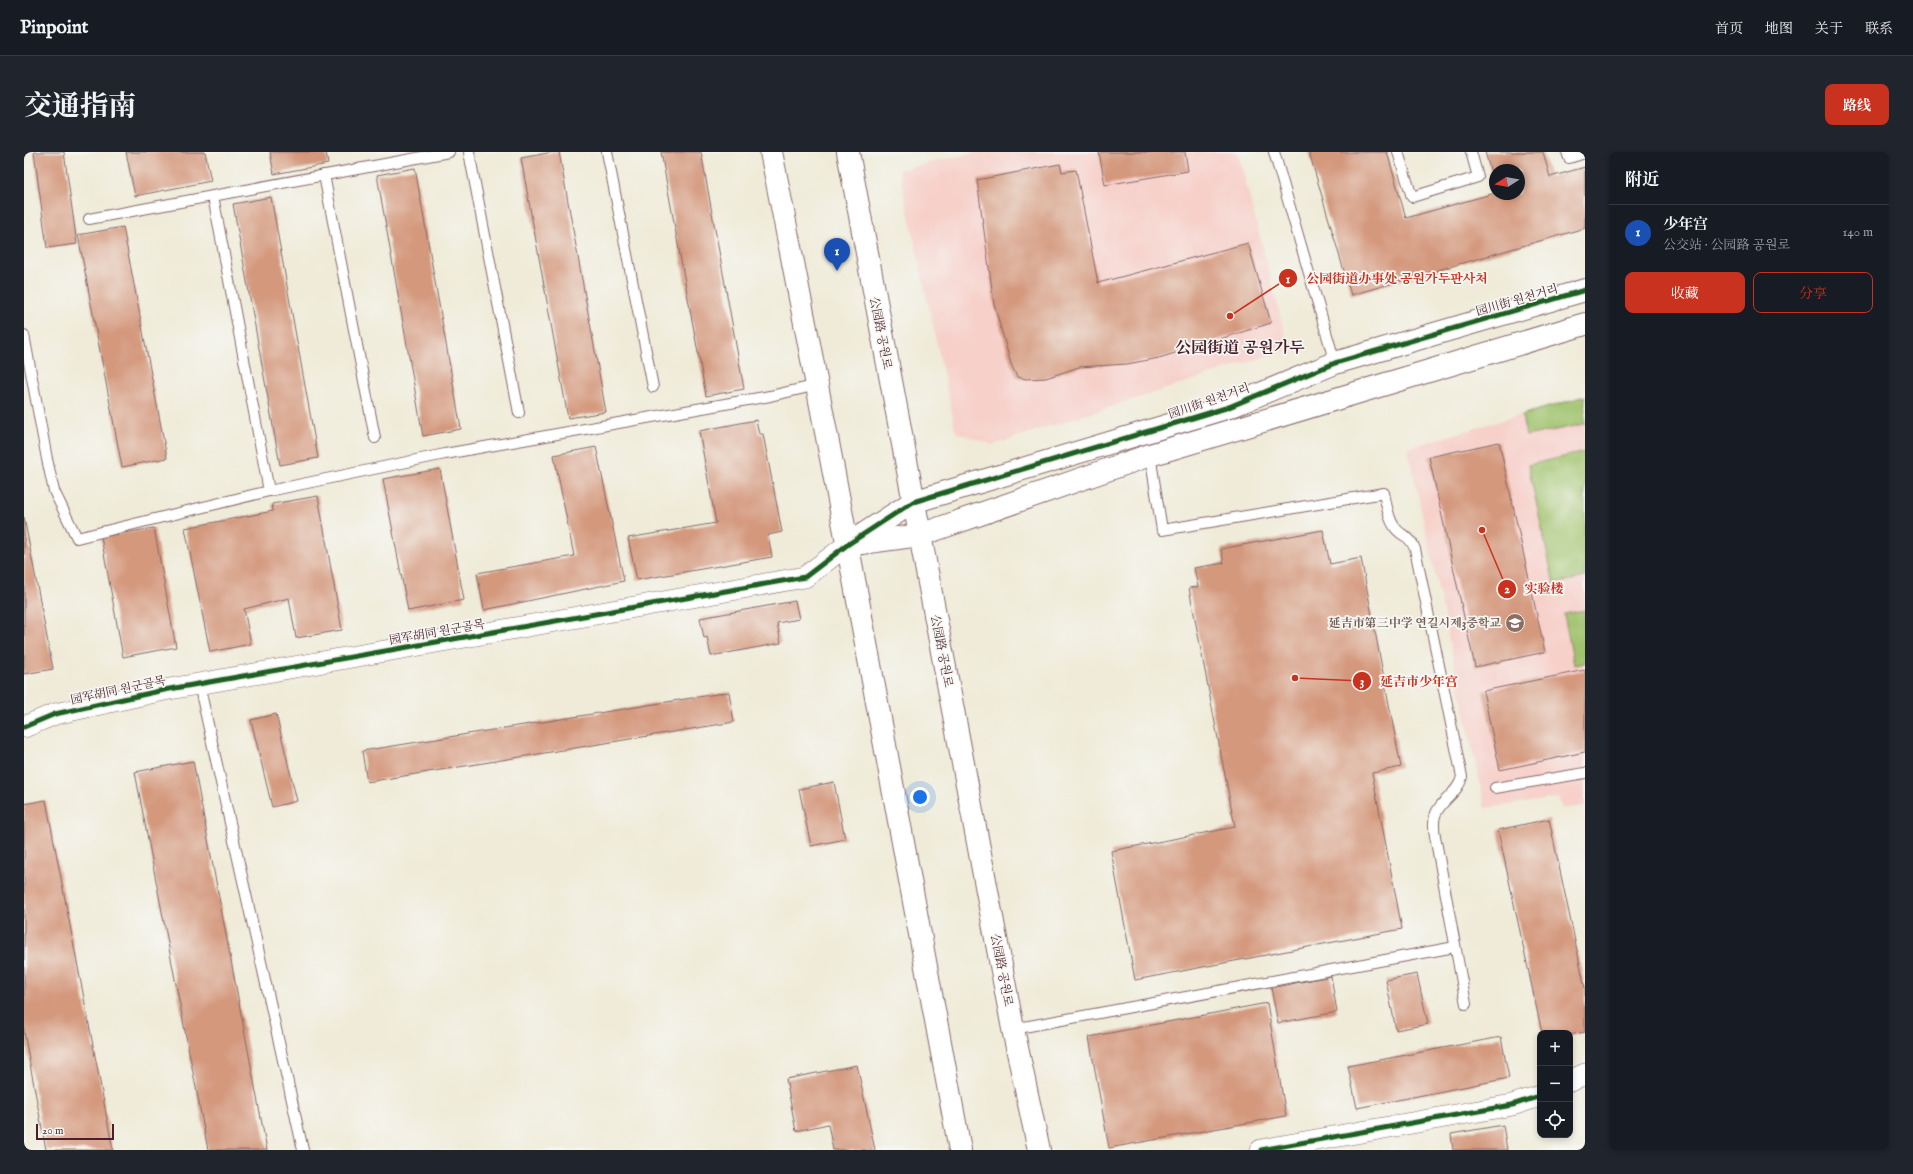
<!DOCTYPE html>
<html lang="zh">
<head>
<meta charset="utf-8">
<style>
	body { margin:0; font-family:"IM FELL English","Noto Serif SC","Noto Serif KR",serif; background:#20242c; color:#f1f3f6 }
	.controls { position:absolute; right:12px; bottom:12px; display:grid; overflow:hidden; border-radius:8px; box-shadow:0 2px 6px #0003 }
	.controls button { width:36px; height:36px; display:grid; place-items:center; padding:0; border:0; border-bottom:1px solid #363941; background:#171b24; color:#f1f3f6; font:20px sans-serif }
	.compass { position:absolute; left:1465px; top:12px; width:36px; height:36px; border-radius:50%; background:#171b24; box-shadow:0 2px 6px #0003; rotate:259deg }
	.scale { position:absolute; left:12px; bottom:10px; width:78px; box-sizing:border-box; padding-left:4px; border:2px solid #4a1f2b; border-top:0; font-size:11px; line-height:14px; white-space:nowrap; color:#4a1f2b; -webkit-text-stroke:3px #f6f6f2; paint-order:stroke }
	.you { position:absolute; left:896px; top:645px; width:14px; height:14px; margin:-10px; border:3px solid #fff; border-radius:50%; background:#1a73e8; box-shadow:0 0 0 6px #1a73e833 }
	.badge { display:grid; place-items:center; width:26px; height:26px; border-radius:50%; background:#c8321e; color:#fff; font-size:13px; font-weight:700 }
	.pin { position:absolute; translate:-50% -33px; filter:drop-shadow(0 1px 2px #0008) }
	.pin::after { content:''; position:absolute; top:21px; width:14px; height:12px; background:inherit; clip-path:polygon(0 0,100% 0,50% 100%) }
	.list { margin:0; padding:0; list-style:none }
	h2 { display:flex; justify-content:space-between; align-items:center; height:52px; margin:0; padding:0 16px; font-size:17px }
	h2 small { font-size:13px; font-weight:400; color:#9ea1a6 }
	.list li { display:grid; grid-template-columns:26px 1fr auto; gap:12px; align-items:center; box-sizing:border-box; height:56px; padding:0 16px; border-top:1px solid #363941 }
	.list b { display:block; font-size:15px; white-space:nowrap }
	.list p { margin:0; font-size:13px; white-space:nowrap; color:#9ea1a6 }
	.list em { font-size:13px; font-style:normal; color:#9ea1a6 }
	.actions { display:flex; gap:8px; padding:12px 16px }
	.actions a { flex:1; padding:9px 0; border:1px solid #c8321e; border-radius:8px; text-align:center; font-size:14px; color:#c8321e }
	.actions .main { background:#c8321e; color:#fff }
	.icon { flex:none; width:22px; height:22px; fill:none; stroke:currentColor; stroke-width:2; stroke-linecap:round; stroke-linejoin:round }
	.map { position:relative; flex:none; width:1561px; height:998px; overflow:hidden; border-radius:8px }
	header { display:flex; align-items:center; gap:24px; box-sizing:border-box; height:56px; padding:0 20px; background:#171b24; border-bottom:1px solid #363941 }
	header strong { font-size:19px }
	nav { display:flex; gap:22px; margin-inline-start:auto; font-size:14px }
	.intro { display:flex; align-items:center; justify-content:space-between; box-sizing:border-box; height:96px; padding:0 24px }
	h1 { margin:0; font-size:28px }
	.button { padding:10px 18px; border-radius:8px; background:#c8321e; color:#fff; font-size:14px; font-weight:700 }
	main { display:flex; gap:24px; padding:0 24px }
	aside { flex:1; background:#171b24; border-radius:8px; box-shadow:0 2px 6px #0003 }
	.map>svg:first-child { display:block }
	.built { fill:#f7d0ca }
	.green { fill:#a0c36d; stroke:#75714c }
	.building { fill:#d4987d }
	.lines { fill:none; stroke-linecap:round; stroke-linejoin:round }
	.service-casing { stroke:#846668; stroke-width:12 }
	.minor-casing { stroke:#846668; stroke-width:22 }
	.tertiary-casing { stroke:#846668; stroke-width:24 }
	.primary-casing { stroke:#846668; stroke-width:24 }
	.service { stroke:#fff; stroke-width:10 }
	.minor { stroke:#fff; stroke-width:21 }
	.tertiary { stroke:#fff; stroke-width:22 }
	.primary { stroke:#fff; stroke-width:22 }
	.cycleway-casing { stroke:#f6f6f2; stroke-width:8 }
	.cycleway { stroke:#1b5e20; stroke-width:5 }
	.labels { text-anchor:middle; stroke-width:3.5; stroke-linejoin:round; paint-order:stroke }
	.street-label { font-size:12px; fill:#4a1f2b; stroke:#f6f6f2 }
	.education-label { font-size:12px; font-weight:bold; fill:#785e54; stroke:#f6f6f2; text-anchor:end }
	.district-label { font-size:16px; font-weight:bold; fill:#4a1f2b; stroke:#f6f6f2 }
	.leader { fill:none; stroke:#c8321e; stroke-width:1.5 }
	.callout-dot { fill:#c8321e; stroke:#f6f6f2; stroke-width:1.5 }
	.mark-label { font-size:12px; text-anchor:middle; font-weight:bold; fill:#fff }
	.callout-label { font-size:13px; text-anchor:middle; font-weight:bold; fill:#c8321e; stroke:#f6f6f2; stroke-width:3.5; stroke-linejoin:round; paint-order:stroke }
</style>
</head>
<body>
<header>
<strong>Pinpoint</strong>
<nav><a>首页</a><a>地图</a><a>关于</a><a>联系</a></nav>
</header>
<div class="intro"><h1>交通指南</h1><a class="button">路线</a></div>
<main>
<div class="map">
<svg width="1561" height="998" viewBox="0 0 1561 998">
	<rect width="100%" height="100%" fill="#f6f6f2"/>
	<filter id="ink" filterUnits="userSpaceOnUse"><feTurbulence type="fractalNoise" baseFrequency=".025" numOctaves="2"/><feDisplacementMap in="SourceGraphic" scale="8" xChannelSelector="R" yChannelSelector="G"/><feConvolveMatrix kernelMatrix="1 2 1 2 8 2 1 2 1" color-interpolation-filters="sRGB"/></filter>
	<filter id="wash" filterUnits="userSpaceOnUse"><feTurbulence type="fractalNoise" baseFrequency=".012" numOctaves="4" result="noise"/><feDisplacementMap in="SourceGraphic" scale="16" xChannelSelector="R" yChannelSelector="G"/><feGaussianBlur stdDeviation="0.9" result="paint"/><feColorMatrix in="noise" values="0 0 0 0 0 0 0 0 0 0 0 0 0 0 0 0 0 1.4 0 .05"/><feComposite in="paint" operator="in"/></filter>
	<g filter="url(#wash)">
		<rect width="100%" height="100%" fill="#efebd8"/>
		<g class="built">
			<path d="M 952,0 L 1214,0 L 1265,197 L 969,293 L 932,280 L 875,18 Z"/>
			<path d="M 1561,244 L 1561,654 L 1538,657 L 1534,646 L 1461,656 L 1384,296 Z"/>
		</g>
		<g class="green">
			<path d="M 1561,244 L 1561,272 L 1502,284 L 1498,263 Z"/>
			<path d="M 1561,300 L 1561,425 L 1530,432 L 1504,313 Z"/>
			<path d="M 1561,458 L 1561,511 L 1550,513 L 1540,462 Z"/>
		</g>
		<g id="blocks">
			<g class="building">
				<path d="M 10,0 L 40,0 L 53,92 L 23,96 Z"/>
				<path d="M 102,0 L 181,0 L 187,29 L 111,44 Z"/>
				<path d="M 246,0 L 302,0 L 304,12 L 250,22 Z"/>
				<path d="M 529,0 L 535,0 L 582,260 L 544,266 L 497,6 Z"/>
				<path d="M 637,0 L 677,0 L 720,237 L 682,244 Z"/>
				<path d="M 1075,0 L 1161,0 L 1164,19 L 1081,33 Z"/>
				<path d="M 1285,0 L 1363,0 L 1382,66 L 1471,41 L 1471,42 L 1495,42 L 1495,18 L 1471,18 L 1471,34 L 1461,0 L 1519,0 L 1526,25 L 1561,15 L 1561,76 L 1327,143 Z"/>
				<path d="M 1036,12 L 1038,20 L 1052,18 L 1074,131 L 1224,91 L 1247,171 L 1135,206 L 1103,212 L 1055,215 L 1022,226 L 1002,227 L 993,225 L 987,212 L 970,152 L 953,28 Z"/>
				<path d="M 391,16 L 437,277 L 399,284 L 353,23 Z"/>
				<path d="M 247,45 L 294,306 L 256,313 L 209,52 Z"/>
				<path d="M 99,75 L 143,306 L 98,315 L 54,83 Z"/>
				<path d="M 732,268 L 735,282 L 739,282 L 758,380 L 744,383 L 748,405 L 613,428 L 604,386 L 692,371 L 675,279 Z"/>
				<path d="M 1475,290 L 1521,500 L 1451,515 L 1405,305 Z"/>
				<path d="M 572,295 L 600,429 L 460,458 L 453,421 L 550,404 L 530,303 Z"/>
				<path d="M 416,317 L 440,448 L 384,459 L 359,327 Z"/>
				<path d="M 294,344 L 318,478 L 272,486 L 265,446 L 220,457 L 227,492 L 186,500 L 161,376 L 249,359 L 248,352 Z"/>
				<path d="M 0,365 L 29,517 L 0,522 Z"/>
				<path d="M 130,376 L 152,495 L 99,505 L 77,385 Z"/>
				<path d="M 1299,378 L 1306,412 L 1337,406 L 1377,615 L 1348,621 L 1378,777 L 1111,828 L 1087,699 L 1211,675 L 1165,436 L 1174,435 L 1170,416 L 1200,411 L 1197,397 Z"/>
				<path d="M 771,449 L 775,467 L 753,471 L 757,491 L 687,504 L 683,485 L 680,486 L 676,466 Z"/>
				<path d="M 1561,518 L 1561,600 L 1476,618 L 1459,539 Z"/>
				<path d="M 705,540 L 710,570 L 343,630 L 338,599 Z"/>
				<path d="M 252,562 L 273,649 L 248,655 L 227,568 Z"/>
				<path d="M 169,609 L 243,998 L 184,998 L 111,620 Z"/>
				<path d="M 810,630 L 821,687 L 787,694 L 775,637 Z"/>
				<path d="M 22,648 L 89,998 L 22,998 L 0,880 L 0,652 Z"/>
				<path d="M 1525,667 L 1561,836 L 1561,880 L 1546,883 L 1546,881 L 1518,881 L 1474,678 Z"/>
				<path d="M 1393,822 L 1404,872 L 1372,878 L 1362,828 Z"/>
				<path d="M 1307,824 L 1313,860 L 1254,871 L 1247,836 Z"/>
				<path d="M 1243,851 L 1262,964 L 1085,996 L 1065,885 Z"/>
				<path d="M 1477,885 L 1485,926 L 1333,956 L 1324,914 Z"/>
				<path d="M 833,913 L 851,998 L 809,998 L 804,972 L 772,979 L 762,927 Z"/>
				<path d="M 1479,973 L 1483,998 L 1429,998 L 1427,982 Z"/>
			</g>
		</g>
	</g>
	<g filter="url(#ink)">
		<use href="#blocks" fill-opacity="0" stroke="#846668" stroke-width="1"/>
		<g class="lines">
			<g class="service-casing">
				<g id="service">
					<path d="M 445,0 L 495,261"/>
					<path d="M 583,0 L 629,235"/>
					<path d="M 1250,0 L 1311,211"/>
					<path d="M 1374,0 L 1388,45 L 1454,25 L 1447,0"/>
					<path d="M 1543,0 L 1545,6 L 1561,1"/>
					<path d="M 300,23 L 351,286"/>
					<path d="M 189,44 L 245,339"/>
					<path d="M 65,67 L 425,0"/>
					<path d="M 0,183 L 23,307 L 30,339 L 53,386 L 245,339 L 421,302 L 746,244 L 794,233"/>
					<path d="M 1126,303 L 1138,378 L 1360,341 C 1362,351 1364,366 1370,374 C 1377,386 1385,381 1391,397 L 1438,625 C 1434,642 1415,649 1411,664 C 1409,671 1410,678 1411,684 L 1442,852"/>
					<path d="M 175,532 L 279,998"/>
					<path d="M 1471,636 L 1561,621"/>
					<path d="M 989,877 L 1431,795"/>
				</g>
			</g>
			<g class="minor-casing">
				<g id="minor">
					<path d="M 0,575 L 31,562 L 140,538 L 781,425 L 823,393"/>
					<path d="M 1546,929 L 1561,922"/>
					<path d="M 1237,998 L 1488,953 L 1516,944"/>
				</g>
			</g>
			<g class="tertiary-casing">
				<g id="tertiary">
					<path d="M 830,392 L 896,383 L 1126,303 L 1561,172"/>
					<path d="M 823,393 L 889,350 L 1205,255 L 1311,211 L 1561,138"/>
				</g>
			</g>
			<g class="primary-casing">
				<g id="primary">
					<path d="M 747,0 C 814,332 874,665 936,998"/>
					<path d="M 824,0 L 989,877 L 1015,998"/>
				</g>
			</g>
			<use href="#service" class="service"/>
			<use href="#minor" class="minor"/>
			<use href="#tertiary" class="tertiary"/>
			<use href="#primary" class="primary"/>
			<g class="cycleway-casing">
				<g id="cycleway">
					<path d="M 0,575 L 31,562 L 140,538 L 781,425 L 823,393 L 889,350 L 1205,255 L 1311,211 L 1561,138"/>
					<path d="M 1237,998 L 1488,953 L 1516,944"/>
				</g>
			</g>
			<use href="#cycleway" class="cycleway"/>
		</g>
	</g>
	<defs>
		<g id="school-disc" transform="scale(1)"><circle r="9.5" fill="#8d6e63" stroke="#f6f6f2"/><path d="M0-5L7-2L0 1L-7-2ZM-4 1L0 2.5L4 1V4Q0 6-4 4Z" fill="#fff"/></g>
	</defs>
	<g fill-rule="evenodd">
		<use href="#school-disc" x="1491" y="471"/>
	</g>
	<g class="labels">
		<g class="street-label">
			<text transform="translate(1493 148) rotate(-16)" y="4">园川街 원천거리</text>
			<text transform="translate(857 181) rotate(79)" y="4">公园路 공원로</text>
			<text transform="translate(1185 249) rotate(-19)" y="4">园川街 원천거리</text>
			<text transform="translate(413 480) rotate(-10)" y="4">园军胡同 원군골목</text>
			<text transform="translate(918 499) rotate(79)" y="4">公园路 공원로</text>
			<text transform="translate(94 538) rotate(-12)" y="4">园军胡同 원군골목</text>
			<text transform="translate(978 818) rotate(79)" y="4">公园路 공원로</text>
		</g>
		<g class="education-label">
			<text x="1477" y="475">延吉市第三中学 연길시제3중학교</text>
		</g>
		<g class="district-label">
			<text x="1216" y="201">公园街道 공원가두</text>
		</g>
	</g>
	<path class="leader" d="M1206 164L1264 126M1458 378L1483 437M1271 526L1338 529"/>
	<g class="callout-dot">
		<circle cx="1206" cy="164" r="4"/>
		<circle cx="1458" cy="378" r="4"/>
		<circle cx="1271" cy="526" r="4"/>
		<circle cx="1264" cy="126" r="10"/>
		<circle cx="1483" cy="437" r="10"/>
		<circle cx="1338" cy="529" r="10"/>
	</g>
	<g class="mark-label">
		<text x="1264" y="131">1</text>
		<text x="1483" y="441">2</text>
		<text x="1338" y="533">3</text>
	</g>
	<g class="callout-label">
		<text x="1373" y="131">公园街道办事处 공원가두판사처</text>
		<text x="1520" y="441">实验楼</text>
		<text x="1395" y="534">延吉市少年宫</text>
	</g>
</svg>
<div class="controls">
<button>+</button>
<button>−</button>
<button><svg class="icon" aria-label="locate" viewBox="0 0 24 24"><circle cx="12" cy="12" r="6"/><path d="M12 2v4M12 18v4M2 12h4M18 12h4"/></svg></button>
</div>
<svg class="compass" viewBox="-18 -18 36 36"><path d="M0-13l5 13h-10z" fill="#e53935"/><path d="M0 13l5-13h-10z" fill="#9ea1a6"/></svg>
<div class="scale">20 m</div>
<div class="you"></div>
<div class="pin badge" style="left:813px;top:119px;background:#1a4fb4">1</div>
</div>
<aside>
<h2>附近<small></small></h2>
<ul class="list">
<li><span class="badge" style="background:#1a4fb4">1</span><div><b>少年宫</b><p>公交站 · 公园路 공원로</p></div><em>140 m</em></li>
</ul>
<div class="actions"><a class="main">收藏</a><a>分享</a></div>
</aside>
</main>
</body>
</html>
